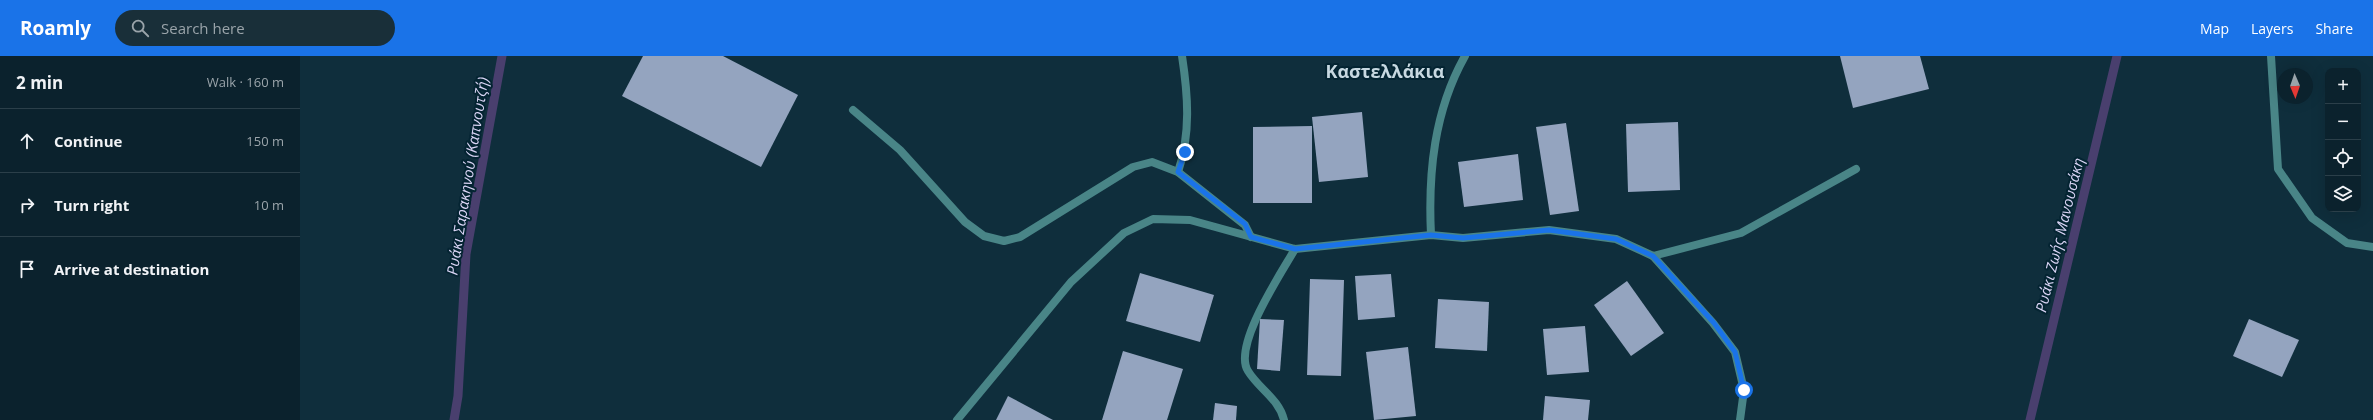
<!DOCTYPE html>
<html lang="en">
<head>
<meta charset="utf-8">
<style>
	body { margin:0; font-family:"Open Sans",sans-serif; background:#192f39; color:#f1f3f6 }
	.controls { position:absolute; right:12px; top:12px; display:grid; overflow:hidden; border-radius:8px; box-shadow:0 4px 16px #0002 }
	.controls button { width:36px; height:36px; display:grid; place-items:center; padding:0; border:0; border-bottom:1px solid #2b3f49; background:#0b222d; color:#f1f3f6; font:20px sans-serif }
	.compass { position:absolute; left:1977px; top:12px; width:36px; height:36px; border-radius:50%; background:#0b222d; box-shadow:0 4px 16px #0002; rotate:178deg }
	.stop { position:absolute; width:12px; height:12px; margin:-9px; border:3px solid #1a73e8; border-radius:50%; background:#fff }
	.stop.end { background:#1a73e8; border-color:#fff; box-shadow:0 1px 4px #0008 }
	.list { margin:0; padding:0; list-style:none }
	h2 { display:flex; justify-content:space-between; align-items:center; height:52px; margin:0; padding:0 16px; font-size:17px }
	h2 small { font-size:13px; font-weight:400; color:#9aa4aa }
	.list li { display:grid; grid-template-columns:26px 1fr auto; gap:12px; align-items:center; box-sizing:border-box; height:64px; padding:0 16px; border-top:1px solid #2b3f49 }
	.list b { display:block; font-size:15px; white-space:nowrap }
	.list em { font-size:13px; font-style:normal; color:#9aa4aa }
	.icon { flex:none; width:22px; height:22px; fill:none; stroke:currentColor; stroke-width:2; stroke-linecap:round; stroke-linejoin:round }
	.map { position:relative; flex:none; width:2073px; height:364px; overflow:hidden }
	header { display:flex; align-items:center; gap:24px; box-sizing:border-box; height:56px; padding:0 20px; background:#1a73e8; color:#fff }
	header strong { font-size:19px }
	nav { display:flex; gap:22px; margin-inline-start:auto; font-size:14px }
	.search { width:280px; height:36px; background:#192f39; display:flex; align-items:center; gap:10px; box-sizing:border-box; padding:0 14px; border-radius:22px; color:#9aa4aa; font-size:15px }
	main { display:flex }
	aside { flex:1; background:#0b222d }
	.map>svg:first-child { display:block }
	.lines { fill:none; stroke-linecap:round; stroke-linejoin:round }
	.stream { stroke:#493f6e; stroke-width:9 }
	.building { fill:#94a4bf }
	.service { stroke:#498587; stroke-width:8 }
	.minor { stroke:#498587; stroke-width:8 }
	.route { stroke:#1a73e8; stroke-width:5 }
	.labels { text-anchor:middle; stroke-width:4; stroke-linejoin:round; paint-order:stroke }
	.water-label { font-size:15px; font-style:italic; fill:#dad5f5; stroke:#042432 }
	.district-label { font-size:18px; font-weight:bold; fill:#c7d8e1; stroke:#042432 }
</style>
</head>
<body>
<header>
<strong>Roamly</strong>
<div class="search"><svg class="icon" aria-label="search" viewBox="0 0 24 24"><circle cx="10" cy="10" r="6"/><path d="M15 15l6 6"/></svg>Search here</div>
<nav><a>Map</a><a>Layers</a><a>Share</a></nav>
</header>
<main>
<aside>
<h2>2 min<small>Walk · 160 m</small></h2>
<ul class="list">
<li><svg class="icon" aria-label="ahead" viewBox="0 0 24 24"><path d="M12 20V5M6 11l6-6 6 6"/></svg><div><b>Continue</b></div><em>150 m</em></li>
<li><svg class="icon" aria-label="right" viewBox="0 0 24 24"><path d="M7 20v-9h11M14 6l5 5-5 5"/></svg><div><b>Turn right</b></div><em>10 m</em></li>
<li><svg class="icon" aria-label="arrive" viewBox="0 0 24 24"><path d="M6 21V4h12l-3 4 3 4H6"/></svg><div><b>Arrive at destination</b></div></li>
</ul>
</aside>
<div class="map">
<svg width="2073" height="364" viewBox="0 0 2073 364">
	<rect width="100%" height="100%" fill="#0f2e3c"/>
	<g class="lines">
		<g class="stream">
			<path d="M 154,364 L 158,340 L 166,198 L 202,0"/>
			<path d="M 1730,364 L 1817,0"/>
		</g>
	</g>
	<g class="building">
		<path d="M 343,0 L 423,0 L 498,39 L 461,111 L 322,40 Z"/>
		<path d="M 1540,0 L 1620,0 L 1629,33 L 1553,52 Z"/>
		<path d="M 1062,56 L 1068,121 L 1019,126 L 1012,61 Z"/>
		<path d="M 1378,66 L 1380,134 L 1328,136 L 1326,68 Z"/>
		<path d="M 1266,67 L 1279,155 L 1250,159 L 1236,71 Z"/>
		<path d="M 1012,70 L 1012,147 L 953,147 L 953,71 Z"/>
		<path d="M 1218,98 L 1223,144 L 1164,151 L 1158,106 Z"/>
		<path d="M 840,217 L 914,239 L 900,286 L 826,265 Z"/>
		<path d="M 1091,218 L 1095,261 L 1058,264 L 1055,220 Z"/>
		<path d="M 1010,223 L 1044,224 L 1041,320 L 1007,319 Z"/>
		<path d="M 1327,225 L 1364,277 L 1331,300 L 1294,249 Z"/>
		<path d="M 1138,243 L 1189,246 L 1187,295 L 1135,292 Z"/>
		<path d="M 960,263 L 984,264 L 980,315 L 957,313 Z"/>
		<path d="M 1949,263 L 1999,284 L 1982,321 L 1933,300 Z"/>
		<path d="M 1285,270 L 1289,316 L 1247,319 L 1243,273 Z"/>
		<path d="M 1108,291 L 1116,360 L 1074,364 L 1066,296 Z"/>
		<path d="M 823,295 L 883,313 L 867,364 L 802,364 Z"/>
		<path d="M 708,340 L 753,364 L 696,364 Z"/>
		<path d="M 1245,340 L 1290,344 L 1288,364 L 1243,364 Z"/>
		<path d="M 915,347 L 937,350 L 936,364 L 913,364 Z"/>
	</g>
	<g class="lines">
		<g class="service">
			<path d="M 553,54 L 600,94 L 665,166 L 684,180 L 704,185 L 720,181 L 833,111 L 852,106 L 878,116 L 945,169 L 951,181"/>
			<path d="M 878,116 C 891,78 888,39 882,0"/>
		</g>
		<g class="minor">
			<path d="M 1971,0 L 1978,113 L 2012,162 L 2047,187 L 2073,191"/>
			<path d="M 1131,179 C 1128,117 1134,55 1165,0"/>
			<path d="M 1353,200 L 1413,267 L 1435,296 L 1444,334 L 1440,364"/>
			<path d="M 657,364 L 771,226 L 824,177 L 853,163 L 890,164 L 995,193 L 1131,179 L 1163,182 L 1249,174 L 1316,183 L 1353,200 L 1441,177 L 1556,113"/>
			<path d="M 984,364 C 979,343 959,333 948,315 C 932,290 982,216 995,193"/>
		</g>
	</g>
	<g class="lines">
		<path class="route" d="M 885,96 L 878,116 L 945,168 L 951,181 L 995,193 L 1131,179 L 1163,182 L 1249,174 L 1316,183 L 1353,200 L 1414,267 L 1435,296 L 1444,334"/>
	</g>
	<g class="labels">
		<g class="water-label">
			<text transform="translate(168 120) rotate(-81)" y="5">Ρυάκι Σαρακηνού (Καπνουτζή)</text>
			<text transform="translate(1760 179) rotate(-76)" y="5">Ρυάκι Ζωής Μανουσάκη</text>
		</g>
		<g class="district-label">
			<text x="1085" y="22">Καστελλάκια</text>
		</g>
	</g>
</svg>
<div class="controls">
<button>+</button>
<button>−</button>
<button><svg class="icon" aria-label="locate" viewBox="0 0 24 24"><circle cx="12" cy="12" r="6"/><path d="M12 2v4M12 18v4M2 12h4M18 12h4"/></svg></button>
<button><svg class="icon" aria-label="layers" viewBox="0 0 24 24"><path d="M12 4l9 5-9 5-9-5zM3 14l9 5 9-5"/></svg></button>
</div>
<svg class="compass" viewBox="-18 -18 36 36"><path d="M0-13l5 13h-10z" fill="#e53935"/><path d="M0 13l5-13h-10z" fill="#9aa4aa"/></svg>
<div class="stop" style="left:1444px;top:334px"></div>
<div class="stop end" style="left:885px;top:96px"></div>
</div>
</main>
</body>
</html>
